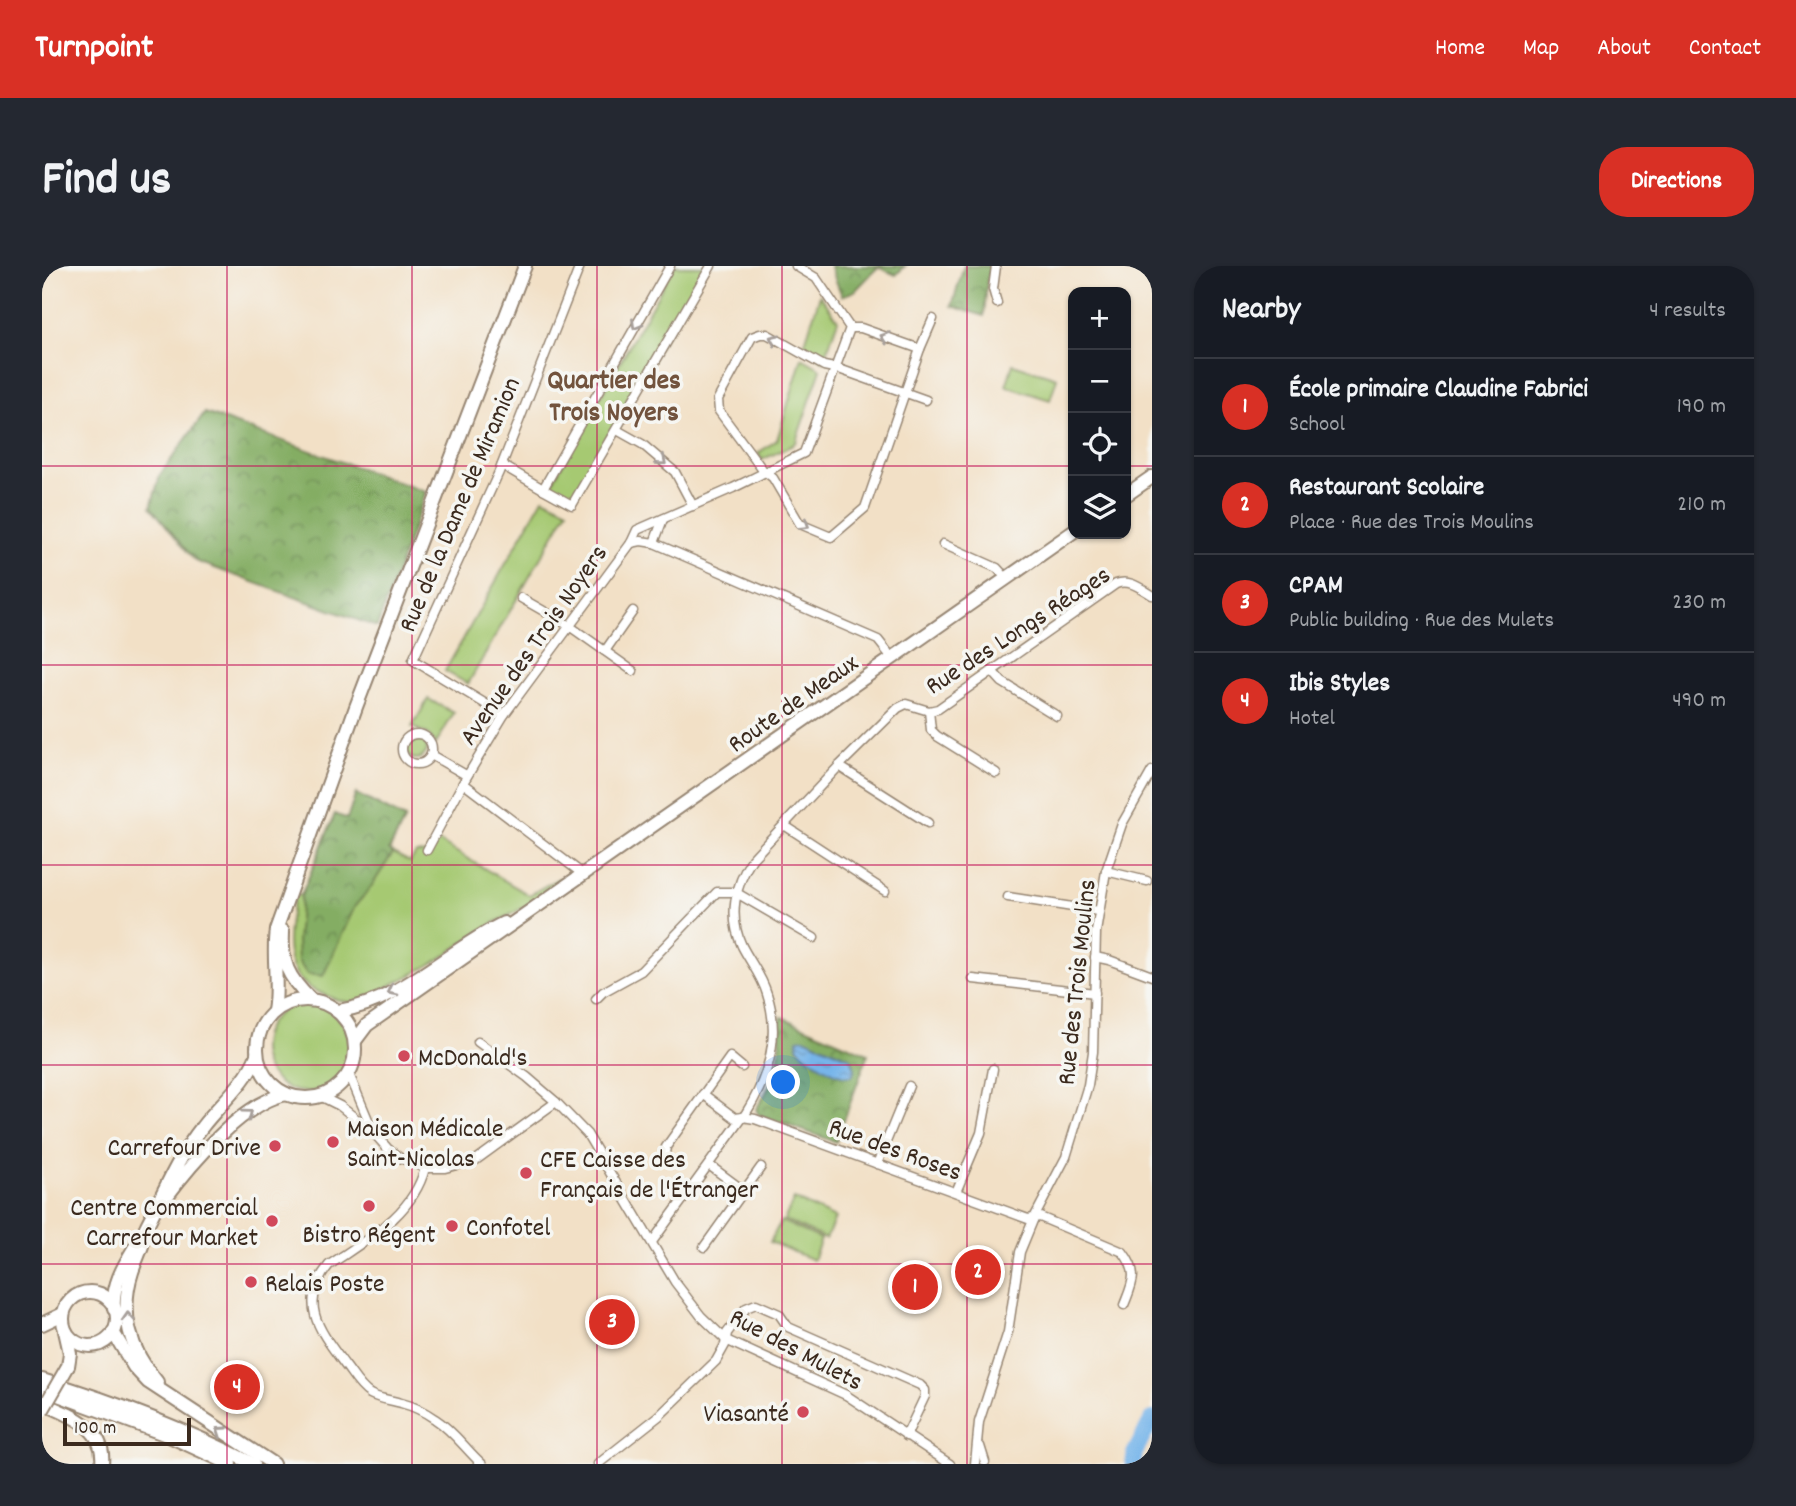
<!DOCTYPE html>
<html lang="en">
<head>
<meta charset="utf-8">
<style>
	body { margin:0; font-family:Dekko,sans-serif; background:#242831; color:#f1f3f6 }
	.controls { position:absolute; right:21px; top:21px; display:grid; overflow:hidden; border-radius:14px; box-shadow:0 2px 5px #0004 }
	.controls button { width:63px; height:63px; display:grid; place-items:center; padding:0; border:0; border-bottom:2px solid #363941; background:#171b24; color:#f1f3f6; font:35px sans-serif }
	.scale { position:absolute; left:21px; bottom:18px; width:128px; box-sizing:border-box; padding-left:7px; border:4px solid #3b2a1e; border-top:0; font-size:19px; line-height:24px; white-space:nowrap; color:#3b2a1e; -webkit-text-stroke:5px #f6f6f2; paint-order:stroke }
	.you { position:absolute; left:742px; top:817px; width:24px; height:24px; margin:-18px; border:5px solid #fff; border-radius:50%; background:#1a73e8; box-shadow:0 0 0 10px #1a73e833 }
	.badge { display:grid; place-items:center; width:46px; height:46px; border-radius:50%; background:#d93025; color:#fff; font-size:23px; font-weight:700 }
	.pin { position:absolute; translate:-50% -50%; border:4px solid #fff; box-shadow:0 2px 7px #0006 }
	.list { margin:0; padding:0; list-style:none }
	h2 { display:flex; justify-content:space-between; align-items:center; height:91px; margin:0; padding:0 28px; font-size:30px }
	h2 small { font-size:23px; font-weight:400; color:#9ea1a6 }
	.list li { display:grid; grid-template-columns:46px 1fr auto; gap:21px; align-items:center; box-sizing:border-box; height:98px; padding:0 28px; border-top:2px solid #363941 }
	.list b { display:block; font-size:26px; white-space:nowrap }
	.list p { margin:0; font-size:23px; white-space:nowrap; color:#9ea1a6 }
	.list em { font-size:23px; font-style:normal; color:#9ea1a6 }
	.icon { flex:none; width:38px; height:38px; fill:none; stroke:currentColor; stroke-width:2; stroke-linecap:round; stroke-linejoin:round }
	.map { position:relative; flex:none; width:1110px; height:1198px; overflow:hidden; border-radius:28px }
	header { display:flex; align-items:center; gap:42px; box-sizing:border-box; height:98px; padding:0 35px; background:#d93025; color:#fff }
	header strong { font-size:33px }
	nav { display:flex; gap:38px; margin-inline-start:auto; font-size:24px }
	.intro { display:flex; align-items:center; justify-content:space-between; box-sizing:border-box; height:168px; padding:0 42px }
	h1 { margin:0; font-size:49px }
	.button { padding:18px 32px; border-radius:28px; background:#d93025; color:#fff; font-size:24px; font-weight:700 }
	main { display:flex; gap:42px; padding:0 42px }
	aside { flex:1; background:#171b24; border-radius:28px; box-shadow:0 2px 5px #0004 }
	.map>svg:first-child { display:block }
	.green { fill:#a6c972; stroke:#707a48; stroke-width:2 }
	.forest { fill:url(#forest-crowns); stroke:#606c41; stroke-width:2 }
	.water { fill:url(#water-ripples); stroke:#597084; stroke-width:2 }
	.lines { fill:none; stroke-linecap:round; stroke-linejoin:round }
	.river { stroke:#77b5ea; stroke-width:16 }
	.minor-casing { stroke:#968572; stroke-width:11 }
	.primary-casing { stroke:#968572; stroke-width:16 }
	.minor { stroke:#fff; stroke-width:8 }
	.primary { stroke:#fff; stroke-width:12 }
	.primary-bridge-casing { stroke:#968572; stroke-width:16; stroke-linecap:butt }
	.primary-bridge { stroke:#fff; stroke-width:12 }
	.oneway { stroke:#a79f9a }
	.grid { fill:none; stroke:#c2185b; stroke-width:2; stroke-opacity:0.55 }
	.poi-dot { fill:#d1495b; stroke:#f6f6f2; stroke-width:2.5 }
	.labels { text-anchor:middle; stroke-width:7; stroke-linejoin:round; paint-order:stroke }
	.street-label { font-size:26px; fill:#3b2a1e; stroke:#f6f6f2 }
	.poi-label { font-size:26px; fill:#3b2a1e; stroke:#f6f6f2; text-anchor:start }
	.neighbourhood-label { font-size:28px; font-weight:bold; fill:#72533d; stroke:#f6f6f2 }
</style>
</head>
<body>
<header>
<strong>Turnpoint</strong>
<nav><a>Home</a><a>Map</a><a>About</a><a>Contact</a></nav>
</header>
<div class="intro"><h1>Find us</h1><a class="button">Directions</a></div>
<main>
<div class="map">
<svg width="1110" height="1198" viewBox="0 0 1110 1198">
	<defs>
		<pattern id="forest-crowns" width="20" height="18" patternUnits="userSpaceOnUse" patternTransform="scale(1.75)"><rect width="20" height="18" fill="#84ad64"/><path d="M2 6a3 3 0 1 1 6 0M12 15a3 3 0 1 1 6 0" fill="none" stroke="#6d8d52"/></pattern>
		<pattern id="water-ripples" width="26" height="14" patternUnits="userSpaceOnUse" patternTransform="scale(1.75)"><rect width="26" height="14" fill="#77b5ea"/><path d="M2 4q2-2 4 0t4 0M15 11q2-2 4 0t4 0" fill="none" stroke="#6393bd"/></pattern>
	</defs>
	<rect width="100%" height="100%" fill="#f6f6f2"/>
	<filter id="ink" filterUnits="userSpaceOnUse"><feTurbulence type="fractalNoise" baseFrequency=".0143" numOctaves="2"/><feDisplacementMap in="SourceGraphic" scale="14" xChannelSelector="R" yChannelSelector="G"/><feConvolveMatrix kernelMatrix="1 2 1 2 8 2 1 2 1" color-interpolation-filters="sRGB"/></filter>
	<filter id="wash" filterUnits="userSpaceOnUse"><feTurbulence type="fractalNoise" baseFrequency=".00686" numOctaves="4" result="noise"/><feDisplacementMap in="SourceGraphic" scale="28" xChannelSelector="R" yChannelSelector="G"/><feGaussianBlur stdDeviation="1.57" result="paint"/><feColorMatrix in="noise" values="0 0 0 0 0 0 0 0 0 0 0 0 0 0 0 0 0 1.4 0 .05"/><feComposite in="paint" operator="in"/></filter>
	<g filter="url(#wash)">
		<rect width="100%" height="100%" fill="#f2e0c6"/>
		<g class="green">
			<path d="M 632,0 L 664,0 L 530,232 L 512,224 L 510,217 Z"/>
			<path d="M 778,29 L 796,54 L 782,95 L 761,83 Z"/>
			<path d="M 760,92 L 779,103 L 754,175 L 751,179 L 720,194 L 716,187 L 735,174 Z"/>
			<path d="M 971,98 L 1015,112 L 1008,134 L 964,120 Z"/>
			<path d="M 501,232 L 526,244 L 426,418 L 403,405 Z"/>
			<path d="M 386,433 L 412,447 L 394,478 L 386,468 L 370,461 Z"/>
			<circle cx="374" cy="482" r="11"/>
			<path d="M 314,528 L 363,553 L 347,585 L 368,596 L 374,587 L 387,588 L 396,575 L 487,629 L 517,612 L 521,618 C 500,631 478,644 456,655 C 434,666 414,683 393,696 C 379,704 365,711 351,718 C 339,724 325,734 312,736 C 301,737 290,732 281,728 C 236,713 244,665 253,628 L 259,630 L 293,548 L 305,553 Z"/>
			<circle cx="264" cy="782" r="44"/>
			<path d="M 752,933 L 793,952 L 784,973 L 742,954 Z"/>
			<path d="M 739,955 L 779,973 L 771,994 L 728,976 Z"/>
		</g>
		<g class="forest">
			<path d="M 788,0 L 863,0 L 854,9 L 836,1 L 813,25 L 800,30 Z"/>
			<path d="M 922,0 L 949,0 L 945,15 L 942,50 L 910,40 Z"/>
			<path d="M 163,147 L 384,226 L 335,361 L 153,295 L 109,241 L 118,209 Z"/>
			<path d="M 314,528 L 363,553 L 347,584 L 351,587 L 327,624 L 313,640 L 281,710 L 265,708 L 256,695 L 255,675 L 259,630 L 293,548 L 305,553 Z"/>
			<path d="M 740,751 L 826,788 L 794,876 L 717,849 L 714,843 C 727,824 737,802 738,779 C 739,769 735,760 740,751 Z"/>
		</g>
		<path class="water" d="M 762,772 L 809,792 L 813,803 L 810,810 C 793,812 769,794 756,782 L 756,773 Z"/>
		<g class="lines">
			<path class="river" d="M 1091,1198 L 1093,1186 L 1110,1153"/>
		</g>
	</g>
	<g filter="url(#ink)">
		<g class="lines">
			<g class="minor-casing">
				<g id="minor">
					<path d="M 628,0 L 501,223 L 530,239 L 669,0"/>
					<path d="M 954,0 L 951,23 L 955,37"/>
					<path d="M 808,62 L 819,62 L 878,83"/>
					<path d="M 884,134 L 797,103 L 782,100 L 725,68 L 718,68 L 710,71 L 676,133 L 677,145 L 720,203 L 731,212 L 758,258 L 789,271 L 823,242 L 878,83 L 891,53"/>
					<path d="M 575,164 L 600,178 L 633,206 L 651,240"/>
					<path d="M 460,199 L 501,223"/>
					<path d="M 589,277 L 599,275 L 612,277 L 836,374 L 851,393"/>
					<path d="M 612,277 L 621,253"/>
					<path d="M 901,278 L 955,302 L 965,313"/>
					<path d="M 479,332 L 526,359 L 591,405"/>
					<path d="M 563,385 L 591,345"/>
					<path d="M 950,405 L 960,416 L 1015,450"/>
					<path d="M 887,445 L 889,464 L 895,470 L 954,507"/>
					<path d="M 462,449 L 371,394 L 457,206 L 538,0"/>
					<circle cx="375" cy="483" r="15"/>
					<path d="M 389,489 L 424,509"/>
					<path d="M 797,500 L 886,557"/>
					<path d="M 742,559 L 843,625"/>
					<path d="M 385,584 L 421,517"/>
					<path d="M 1064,605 L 1105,615"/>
					<path d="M 542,609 L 421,517 L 462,449 L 589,277 L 595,264 L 691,222 L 762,187 L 808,62 L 774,12 L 754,0"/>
					<path d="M 693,626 L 772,672"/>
					<path d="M 966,631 L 1056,645"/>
					<path d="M 1053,691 L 1067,694 L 1110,710"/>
					<path d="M 931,713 L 1053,727"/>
					<path d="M 554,733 L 561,726 L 599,705 L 675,626 L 693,626"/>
					<path d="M 436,776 L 485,811 L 514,836 L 545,868 L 633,1016 L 659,1050 L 684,1074 L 804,1129 L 908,1198"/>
					<path d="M 307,808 L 330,863"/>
					<path d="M 661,828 L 693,852 L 701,851 L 713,853 L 986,953 L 998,951 L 1081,986 C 1097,1007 1091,1016 1082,1039"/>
					<path d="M 278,830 L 298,840 L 331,866 L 346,883 L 358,892 L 383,902 L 403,902 L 434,894 L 514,836"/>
					<path d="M 622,894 L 624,881 L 688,791 L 700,801"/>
					<path d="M 835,898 L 867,820"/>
					<path d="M 667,899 L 702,925"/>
					<path d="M 383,902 C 371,949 325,973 287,999 C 255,1038 278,1065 303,1099 C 311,1109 317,1121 328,1128 C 337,1133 349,1134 359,1137 C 371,1140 383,1146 393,1153 C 412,1165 424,1184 440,1198"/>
					<path d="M 914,926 L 939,867 L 951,803"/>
					<path d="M 610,976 L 704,847 C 727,810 739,770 725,728 C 720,710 708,696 700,680 C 686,650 693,619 710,593 L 797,500 L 856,442 L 864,438 L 887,445 L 896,443 L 1074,318 C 1088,313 1098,322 1110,329"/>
					<path d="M 662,981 L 719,901"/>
					<path d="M 938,1180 L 943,1196"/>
					<path d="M 556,1198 L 617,1150 L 674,1095 L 683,1079 L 685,1067 L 704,1042 L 714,1038 L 737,1048 L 746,1061 L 878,1119 L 883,1124 L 883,1130 L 864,1170"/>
					<path d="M 933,1198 L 937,1156 L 966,1066 L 978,986 L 992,952 L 1024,891 L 1046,819 L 1051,786 L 1054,666 L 1064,605 L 1080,558 L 1110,505"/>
				</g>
			</g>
			<g class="primary-casing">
				<g id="primary">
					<path d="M 1084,229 L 1110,211"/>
					<path d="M 241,665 C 239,697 246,711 268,733"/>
					<circle cx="264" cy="783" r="49"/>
					<path d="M 232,745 C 237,718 230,691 234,664 L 314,441 L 483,0"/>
					<path d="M 297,745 C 360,735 406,684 462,657"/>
					<path d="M 313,775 L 325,759 L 1031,266"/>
					<path d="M 122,934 C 148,899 200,837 244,828"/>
					<path d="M 100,980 C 97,988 93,997 90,1006 C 77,1046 88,1085 115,1116"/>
					<circle cx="48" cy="1053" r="27"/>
					<path d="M 72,1043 C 69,1010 92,987 105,959 C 122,926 136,891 160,861 C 179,836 204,818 215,789"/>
					<path d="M 0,1058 L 21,1048"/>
					<path d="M 23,1065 L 28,1087 L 26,1100"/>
					<path d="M 71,1066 L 92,1101 L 106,1116 L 231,1198"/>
					<path d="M 0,1114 C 73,1136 143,1163 211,1198"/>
					<path d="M 0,1123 L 125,1169 L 188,1198"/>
					<path d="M 0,1137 C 28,1149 64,1161 60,1198"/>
				</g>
			</g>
			<use href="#minor" class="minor"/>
			<use href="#primary" class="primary"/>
			<g class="primary-bridge-casing">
				<path id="primary-bridge" d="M 0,1145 L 26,1100"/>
			</g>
			<use href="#primary-bridge" class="primary-bridge"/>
		</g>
		<defs><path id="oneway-chevron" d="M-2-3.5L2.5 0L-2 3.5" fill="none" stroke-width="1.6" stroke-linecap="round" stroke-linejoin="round" transform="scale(1.75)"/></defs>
		<g class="oneway">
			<use href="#oneway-chevron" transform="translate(594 59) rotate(120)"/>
			<use href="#oneway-chevron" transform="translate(843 71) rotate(-160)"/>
			<use href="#oneway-chevron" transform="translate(732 73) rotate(-155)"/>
			<use href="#oneway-chevron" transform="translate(620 195) rotate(40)"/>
			<use href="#oneway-chevron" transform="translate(763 259) rotate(32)"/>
			<use href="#oneway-chevron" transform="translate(350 725) rotate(152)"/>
			<use href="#oneway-chevron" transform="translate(206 848) rotate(-36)"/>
			<use href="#oneway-chevron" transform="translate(86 1051) rotate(-93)"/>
			<use href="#oneway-chevron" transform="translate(179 1165) rotate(-145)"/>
		</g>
	</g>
	<path class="grid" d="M 185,0 L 185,1198M 370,0 L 370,1198M 555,0 L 555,1198M 740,0 L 740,1198M 925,0 L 925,1198M 0,200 L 1031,200M 1084,200 L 1110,200M 0,399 L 1110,399M 0,599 L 1110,599M 0,799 L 1110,799M 0,998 L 1110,998"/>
	<g class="poi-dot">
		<circle cx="362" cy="790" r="7"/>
		<circle cx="291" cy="876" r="7"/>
		<circle cx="233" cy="880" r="7"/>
		<circle cx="484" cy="907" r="7"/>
		<circle cx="327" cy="940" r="7"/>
		<circle cx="230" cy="955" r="7"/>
		<circle cx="410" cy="960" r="7"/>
		<circle cx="209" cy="1016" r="7"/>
		<circle cx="761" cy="1146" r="7"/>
	</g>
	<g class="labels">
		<g class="street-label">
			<text transform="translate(416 238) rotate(-67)" y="9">Rue de la Dame de Miramion</text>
			<text transform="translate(975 363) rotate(-33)" y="9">Rue des Longs Réages</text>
			<text transform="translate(490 378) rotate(-55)" y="9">Avenue des Trois Noyers</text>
			<text transform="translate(750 436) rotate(-35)" y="9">Route de Meaux</text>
			<text transform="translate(1033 716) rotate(-84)" y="9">Rue des Trois Moulins</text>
			<text transform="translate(854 882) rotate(20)" y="9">Rue des Roses</text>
			<text transform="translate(755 1082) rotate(28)" y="9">Rue des Mulets</text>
		</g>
		<g class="poi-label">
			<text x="376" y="799">McDonald's</text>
			<text x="305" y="870">Maison Médicale<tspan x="305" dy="30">Saint-Nicolas</tspan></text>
			<text x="219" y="889" text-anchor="end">Carrefour Drive</text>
			<text x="498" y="901">CFE Caisse des<tspan x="498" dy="30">Français de l'Étranger</tspan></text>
			<text x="216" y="949" text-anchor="end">Centre Commercial<tspan x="216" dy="30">Carrefour Market</tspan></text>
			<text x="424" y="969">Confotel</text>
			<text x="327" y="976" text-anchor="middle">Bistro Régent</text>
			<text x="223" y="1025">Relais Poste</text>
			<text x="747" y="1155" text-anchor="end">Viasanté</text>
		</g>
		<g class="neighbourhood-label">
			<text x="572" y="122">Quartier des<tspan x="572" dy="32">Trois Noyers</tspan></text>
		</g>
	</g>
</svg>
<div class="controls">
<button>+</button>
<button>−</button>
<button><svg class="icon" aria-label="locate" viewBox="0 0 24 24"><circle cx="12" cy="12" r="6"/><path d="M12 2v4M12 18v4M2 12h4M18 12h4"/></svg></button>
<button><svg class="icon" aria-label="layers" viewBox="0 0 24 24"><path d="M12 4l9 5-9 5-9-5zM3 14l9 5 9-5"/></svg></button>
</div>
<div class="scale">100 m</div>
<div class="you"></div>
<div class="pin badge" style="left:873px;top:1021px">1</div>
<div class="pin badge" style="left:936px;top:1006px">2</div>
<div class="pin badge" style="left:570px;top:1056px">3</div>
<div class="pin badge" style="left:195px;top:1121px">4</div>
</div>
<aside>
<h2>Nearby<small>4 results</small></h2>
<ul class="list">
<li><span class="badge">1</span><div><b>École primaire Claudine Fabrici</b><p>School</p></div><em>190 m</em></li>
<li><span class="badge">2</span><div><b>Restaurant Scolaire</b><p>Place · Rue des Trois Moulins</p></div><em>210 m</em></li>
<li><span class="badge">3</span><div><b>CPAM</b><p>Public building · Rue des Mulets</p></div><em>230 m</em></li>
<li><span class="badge">4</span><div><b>Ibis Styles</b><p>Hotel</p></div><em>490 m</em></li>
</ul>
</aside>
</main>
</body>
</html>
